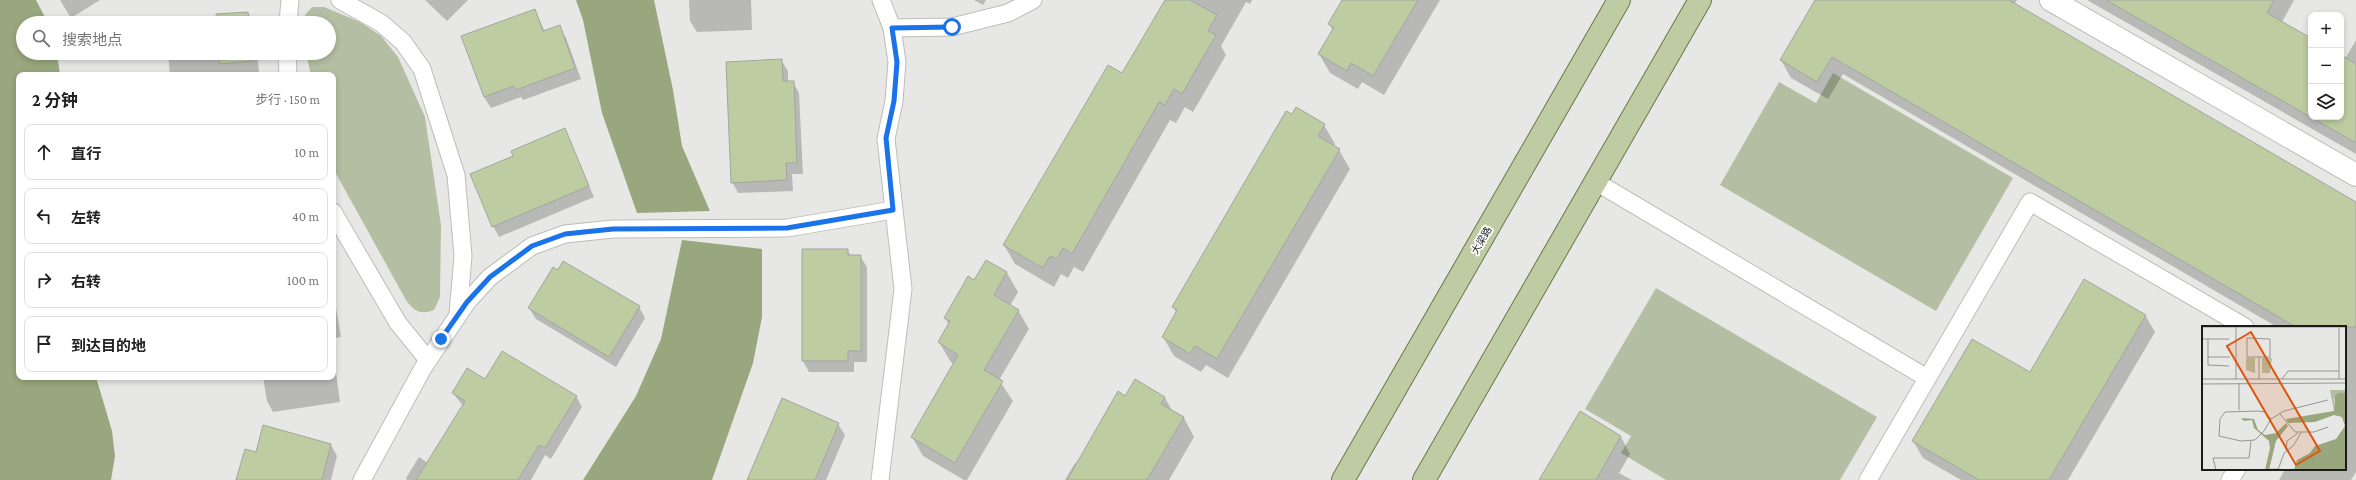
<!DOCTYPE html>
<html lang="zh">
<head>
<meta charset="utf-8">
<style>
	body { margin:0; font-family:"Crimson Pro","Noto Sans SC",serif; background:#f6f6f6; color:#222 }
	.controls { position:absolute; right:12px; top:12px; display:grid; overflow:hidden; border-radius:8px; box-shadow:0 2px 6px #0003 }
	.controls button { width:36px; height:36px; display:grid; place-items:center; padding:0; border:0; border-bottom:1px solid #e0e0e0; background:#fff; color:#222; font:20px sans-serif }
	.stop { position:absolute; width:12px; height:12px; margin:-9px; border:3px solid #1a73e8; border-radius:50%; background:#fff }
	.stop.end { background:#1a73e8; border-color:#fff; box-shadow:0 1px 4px #0008 }
	.list { margin:0; padding:0; list-style:none }
	h2 { display:flex; justify-content:space-between; align-items:center; height:52px; margin:0; padding:0 16px; font-size:17px }
	h2 small { font-size:13px; font-weight:400; color:#767676 }
	.list li { display:grid; grid-template-columns:26px 1fr auto; gap:12px; align-items:center; box-sizing:border-box; height:56px; margin:0 8px 8px; padding:0 8px; border:1px solid #e0e0e0; border-radius:8px }
	.list b { display:block; font-size:15px; white-space:nowrap }
	.list em { font-size:13px; font-style:normal; color:#767676 }
	.icon { flex:none; width:22px; height:22px; fill:none; stroke:currentColor; stroke-width:2; stroke-linecap:round; stroke-linejoin:round }
	.map { position:relative; flex:none; width:2356px; height:480px; overflow:hidden }
	.search { position:absolute; background:#fff; box-shadow:0 2px 6px #0003; left:16px; top:16px; width:320px; height:44px; display:flex; align-items:center; gap:10px; box-sizing:border-box; padding:0 14px; border-radius:22px; color:#767676; font-size:15px }
	.panel { position:absolute; background:#fff; box-shadow:0 2px 6px #0003; left:16px; top:72px; width:320px; height:308px; border-radius:8px }
	.map>svg:first-child { display:block }
	.green { fill:#b4bea2 }
	.water { fill:#99a77e }
	.shadow { fill:#0003 }
	.building { fill:#bdcca1; stroke:#a3a5a1 }
	.lines { fill:none; stroke-linecap:round; stroke-linejoin:round }
	.service-casing { stroke:#bdbebb; stroke-width:19 }
	.minor-casing { stroke:#bdbebb; stroke-width:24 }
	.primary-casing { stroke:#6a784b; stroke-width:24 }
	.service { stroke:#fff; stroke-width:17 }
	.minor { stroke:#fff; stroke-width:22 }
	.primary { stroke:#bfcca3; stroke-width:22 }
	.route { stroke:#1a73e8; stroke-width:5 }
	.labels { text-anchor:middle; stroke-width:3.5; stroke-linejoin:round; paint-order:stroke }
	.street-label { font-size:10px; fill:#1b1b1a; stroke:#fff }
	.inset-road { fill:none; stroke:#959694; stroke-width:1 }
	.view { fill:#de560d; fill-opacity:0.15; stroke:#de560d; stroke-width:2 }
	.inset-edge { fill:none; stroke:#1b1b1a; stroke-width:2 }
</style>
</head>
<body>
<div class="map">
<svg width="2356" height="480" viewBox="0 0 2356 480">
	<rect width="100%" height="100%" fill="#e7e8e5"/>
	<g class="green">
		<path d="M 312,7 L 324,7 L 360,22 L 381,36 L 398,57 L 425,117 L 441,225 L 440,297 L 434,310 C 420,315 415,312 406,300 L 334,170 L 333,75 L 311,75 L 306,53 L 329,53 L 329,23 L 305,23 L 305,15 Z"/>
		<path d="M 1833,73 L 2013,178 L 1936,311 L 1720,185 L 1779,82 L 1816,103 Z"/>
		<path d="M 1656,288 L 1877,417 L 1840,480 L 1666,480 L 1621,453 L 1631,436 L 1585,409 Z"/>
	</g>
	<g class="water">
		<path d="M 0,0 L 36,0 L 48,23 L 23,23 L 23,53 L 57,53 L 60,75 L 19,75 L 19,377 L 96,377 L 112,431 L 115,456 L 111,480 L 0,480 Z"/>
		<path d="M 576,0 L 654,0 L 673,90 L 682,146 L 710,211 L 637,213 L 602,113 L 583,20 Z"/>
		<path d="M 682,240 L 762,249 L 762,317 L 753,363 L 712,480 L 583,480 L 636,396 L 661,339 Z"/>
	</g>
	<g class="shadow">
		<path d="M 60,0 L 100,0 L 71,18 Z"/>
		<path d="M 425,0 L 468,0 L 447,21 Z"/>
		<path d="M 689,0 L 751,0 L 752,30 L 697,32 L 690,21 Z"/>
		<path d="M 974,0 L 986,0 L 983,5 Z"/>
		<path d="M 1166,0 L 1252,0 L 1250,4 L 1246,2 L 1221,46 L 1226,55 L 1193,112 L 1185,107 L 1176,123 L 1170,120 L 1083,272 L 1074,267 L 1068,278 L 1061,274 L 1054,287 L 1015,264 L 1004,245 L 1122,75 Z"/>
		<path d="M 1343,0 L 1440,0 L 1384,95 L 1362,82 L 1358,89 L 1330,73 L 1319,54 L 1333,31 L 1329,24 Z"/>
		<path d="M 1816,0 L 2017,0 L 2014,4 L 2356,203 L 2356,472 L 2351,480 L 2279,480 L 2285,469 L 2345,469 L 2345,327 L 2277,327 L 1843,74 L 1828,99 L 1791,78 L 1781,60 Z"/>
		<path d="M 2087,0 L 2294,0 L 2282,22 L 2311,39 L 2311,117 L 2341,117 L 2341,56 L 2345,59 L 2356,40 L 2356,154 Z"/>
		<path d="M 535,10 L 545,32 L 559,27 L 566,38 L 581,79 L 523,100 L 521,97 L 491,108 L 484,97 Z"/>
		<path d="M 248,13 L 254,23 L 218,23 Z"/>
		<path d="M 168,53 L 257,53 L 259,72 L 246,73 L 246,75 L 170,75 Z"/>
		<path d="M 781,60 L 788,71 L 788,82 L 793,82 L 799,93 L 803,174 L 792,174 L 793,191 L 738,193 L 732,182 Z"/>
		<path d="M 1324,125 L 1335,144 L 1334,147 L 1339,150 L 1350,169 L 1228,378 L 1206,365 L 1201,372 L 1174,356 L 1163,337 L 1177,314 L 1173,307 Z"/>
		<path d="M 565,130 L 594,197 L 499,237 L 493,226 L 514,156 Z"/>
		<path d="M 847,250 L 851,256 L 860,256 L 867,267 L 867,362 L 854,362 L 854,372 L 809,372 L 803,361 Z"/>
		<path d="M 986,261 L 1007,273 L 1018,292 L 1010,306 L 1018,310 L 1029,329 L 999,380 L 1013,401 L 967,480 L 964,480 L 923,456 L 912,437 L 954,364 L 950,361 L 939,342 L 949,325 L 945,318 L 974,281 Z"/>
		<path d="M 333,290 L 341,337 L 333,338 Z"/>
		<path d="M 639,307 L 645,318 L 616,367 L 536,319 L 529,308 Z"/>
		<path d="M 2145,315 L 2155,332 L 2068,480 L 1961,480 L 1923,458 L 1913,441 Z"/>
		<path d="M 333,350 L 340,402 L 273,412 L 267,401 L 263,377 L 333,377 Z"/>
		<path d="M 486,380 L 576,396 L 582,407 L 551,459 L 545,455 L 531,480 L 407,480 L 406,478 L 419,457 L 428,463 L 463,406 L 453,393 Z"/>
		<path d="M 1135,380 L 1165,398 L 1173,412 L 1184,418 L 1194,437 L 1169,480 L 1065,480 L 1075,463 L 1077,464 L 1125,397 Z"/>
		<path d="M 838,424 L 845,435 L 826,480 L 748,480 Z"/>
		<path d="M 264,427 L 331,445 L 337,456 L 331,480 L 237,480 L 256,453 Z"/>
		<path d="M 1621,437 L 1630,454 L 1619,473 L 1632,480 L 1541,480 Z"/>
	</g>
	<g class="building">
		<path d="M 1165,0 L 1190,0 L 1217,15 L 1208,31 L 1216,35 L 1182,94 L 1174,89 L 1165,105 L 1159,102 L 1072,254 L 1063,248 L 1057,259 L 1050,256 L 1043,268 L 1003,245 L 1108,65 L 1122,73 Z"/>
		<path d="M 1342,0 L 1418,0 L 1373,76 L 1351,63 L 1347,71 L 1318,54 L 1334,27 L 1328,24 Z"/>
		<path d="M 1815,0 L 2009,0 L 2356,202 L 2356,327 L 2296,327 L 1832,57 L 1817,82 L 1780,60 Z"/>
		<path d="M 2106,0 L 2274,0 L 2267,13 L 2311,38 L 2311,117 L 2341,117 L 2341,55 L 2356,64 L 2356,143 Z"/>
		<path d="M 535,9 L 543,31 L 560,25 L 575,68 L 516,90 L 514,86 L 484,97 L 461,36 Z"/>
		<path d="M 248,12 L 249,23 L 217,23 L 216,14 Z"/>
		<path d="M 219,53 L 252,53 L 253,61 L 220,64 Z"/>
		<path d="M 782,59 L 783,81 L 794,81 L 797,163 L 786,163 L 787,180 L 731,183 L 726,62 Z"/>
		<path d="M 1296,107 L 1325,124 L 1318,136 L 1340,149 L 1217,359 L 1195,346 L 1190,354 L 1162,337 L 1177,310 L 1172,307 L 1286,111 L 1292,114 Z"/>
		<path d="M 565,128 L 589,186 L 492,227 L 470,174 L 513,156 L 511,151 Z"/>
		<path d="M 802,249 L 848,249 L 848,255 L 861,255 L 861,351 L 848,351 L 848,361 L 802,361 Z"/>
		<path d="M 986,260 L 1007,272 L 994,295 L 1019,310 L 984,370 L 1003,381 L 955,463 L 911,437 L 958,355 L 938,342 L 950,321 L 944,318 L 968,276 L 974,280 Z"/>
		<path d="M 563,261 L 640,306 L 609,357 L 528,308 L 553,267 L 558,270 Z"/>
		<path d="M 2084,279 L 2146,315 L 2049,480 L 1979,480 L 1912,441 L 1972,339 L 2030,372 Z"/>
		<path d="M 502,351 L 577,396 L 545,448 L 539,445 L 518,480 L 416,480 L 465,401 L 452,393 L 467,368 L 485,379 Z"/>
		<path d="M 1135,379 L 1165,397 L 1161,404 L 1184,417 L 1147,480 L 1067,480 L 1118,391 L 1125,396 Z"/>
		<path d="M 782,398 L 839,423 L 815,480 L 747,480 Z"/>
		<path d="M 1580,411 L 1621,436 L 1596,480 L 1539,480 Z"/>
		<path d="M 263,425 L 331,444 L 322,480 L 236,480 L 245,449 L 256,452 Z"/>
	</g>
	<g class="lines">
		<g class="service-casing">
			<g id="service">
				<path d="M 340,0 L 381,23 L 403,42 L 422,69 L 456,175 L 463,256 L 458,314"/>
				<path d="M 288,23 L 290,0"/>
				<path d="M 892,28 L 952,27 L 1008,13 L 1033,0"/>
				<path d="M 287,53 L 288,75"/>
				<path d="M 1596,182 L 1927,378"/>
				<path d="M 333,212 L 398,323 L 428,360"/>
				<path d="M 362,480 L 423,368 L 467,302 L 490,277 L 532,246 L 565,234 L 613,229 L 787,228 L 893,210"/>
				<path d="M 880,480 L 903,289 L 886,139 L 894,101 L 897,62 L 892,28 L 881,0"/>
				<path d="M 1868,480 L 2030,202 L 2245,327"/>
				<path d="M 2230,480 L 2237,469"/>
			</g>
		</g>
		<g class="minor-casing">
			<path id="minor" d="M 2051,0 L 2356,175"/>
		</g>
		<g class="primary-casing">
			<g id="primary">
				<path d="M 1343,480 L 1619,0"/>
				<path d="M 1424,480 L 1700,0"/>
			</g>
		</g>
		<use href="#service" class="service"/>
		<use href="#minor" class="minor"/>
		<use href="#primary" class="primary"/>
	</g>
	<g class="lines">
		<path class="route" d="M 441,339 L 467,302 L 490,277 L 532,246 L 565,234 L 613,229 L 787,228 L 893,210 L 886,138 L 894,101 L 897,62 L 892,28 L 952,27"/>
	</g>
	<g class="labels">
		<g class="street-label">
			<text transform="translate(1481 240) rotate(-60)" y="4">大梁路</text>
		</g>
	</g>
	<g transform="translate(2202 326)">
		<rect width="144" height="144" fill="#e7e8e5"/>
		<path d="M 44,32 L 53,32 L 53,47 L 44,44 ZM 60,32 L 70,32 L 68,47 L 60,47 ZM 128,64 L 144,64 L 144,67 L 136,67 L 132,73 L 132,85 Z" fill="#b4bea2"/>
		<path d="M 136,67 L 144,67 L 144,144 L 92,144 L 95,134 L 108,127 L 113,120 L 134,113 L 143,100 L 140,91 L 132,89 L 113,96 L 86,97 L 84,93 L 132,85 L 133,70 ZM 39,92 L 52,93 L 56,104 L 63,109 L 74,107 L 84,97 L 86,100 L 74,115 L 67,144 L 63,144 L 68,122 L 67,115 L 52,102 L 50,94 L 42,95 Z" fill="#99a77e"/>
		<path class="inset-road" d="M 137,0 L 137,53M 0,1 L 144,1M 34,1 L 34,53M 45,12 L 68,13 L 68,31 L 45,31 ZM 0,13 L 27,13M 6,13 L 6,39 L 27,40M 6,31 L 28,31M 0,53 L 144,53M 57,53 L 57,31M 80,53 L 86,45 L 137,45M 0,58 L 144,57M 37,84 L 37,57M 78,88 L 93,106 L 112,106 L 126,101M 69,93 L 63,86 L 56,85 L 23,86 L 18,93 L 17,110 L 39,115 L 53,114 L 62,105 L 69,93 L 82,85 L 126,74M 84,124 L 85,115 L 96,107M 14,144 L 11,132 L 47,132 L 49,115M 46,144 L 76,143M 76,144 L 82,127 L 91,120 L 99,107"/>
		<path class="view" d="M 49,6 L 118,125 L 94,139 L 25,20 Z"/>
		<rect width="144" height="144" class="inset-edge"/>
	</g>
</svg>
<div class="controls">
<button>+</button>
<button>−</button>
<button><svg class="icon" aria-label="layers" viewBox="0 0 24 24"><path d="M12 4l9 5-9 5-9-5zM3 14l9 5 9-5"/></svg></button>
</div>
<div class="stop" style="left:952px;top:27px"></div>
<div class="stop end" style="left:441px;top:339px"></div>
<div class="search"><svg class="icon" aria-label="search" viewBox="0 0 24 24"><circle cx="10" cy="10" r="6"/><path d="M15 15l6 6"/></svg>搜索地点</div>
<section class="panel">
<h2>2 分钟<small>步行 · 150 m</small></h2>
<ul class="list">
<li><svg class="icon" aria-label="ahead" viewBox="0 0 24 24"><path d="M12 20V5M6 11l6-6 6 6"/></svg><div><b>直行</b></div><em>10 m</em></li>
<li><svg class="icon" aria-label="left" viewBox="0 0 24 24"><path d="M17 20v-9H6M10 6l-5 5 5 5"/></svg><div><b>左转</b></div><em>40 m</em></li>
<li><svg class="icon" aria-label="right" viewBox="0 0 24 24"><path d="M7 20v-9h11M14 6l5 5-5 5"/></svg><div><b>右转</b></div><em>100 m</em></li>
<li><svg class="icon" aria-label="arrive" viewBox="0 0 24 24"><path d="M6 21V4h12l-3 4 3 4H6"/></svg><div><b>到达目的地</b></div></li>
</ul>
</section>
</div>
</body>
</html>
